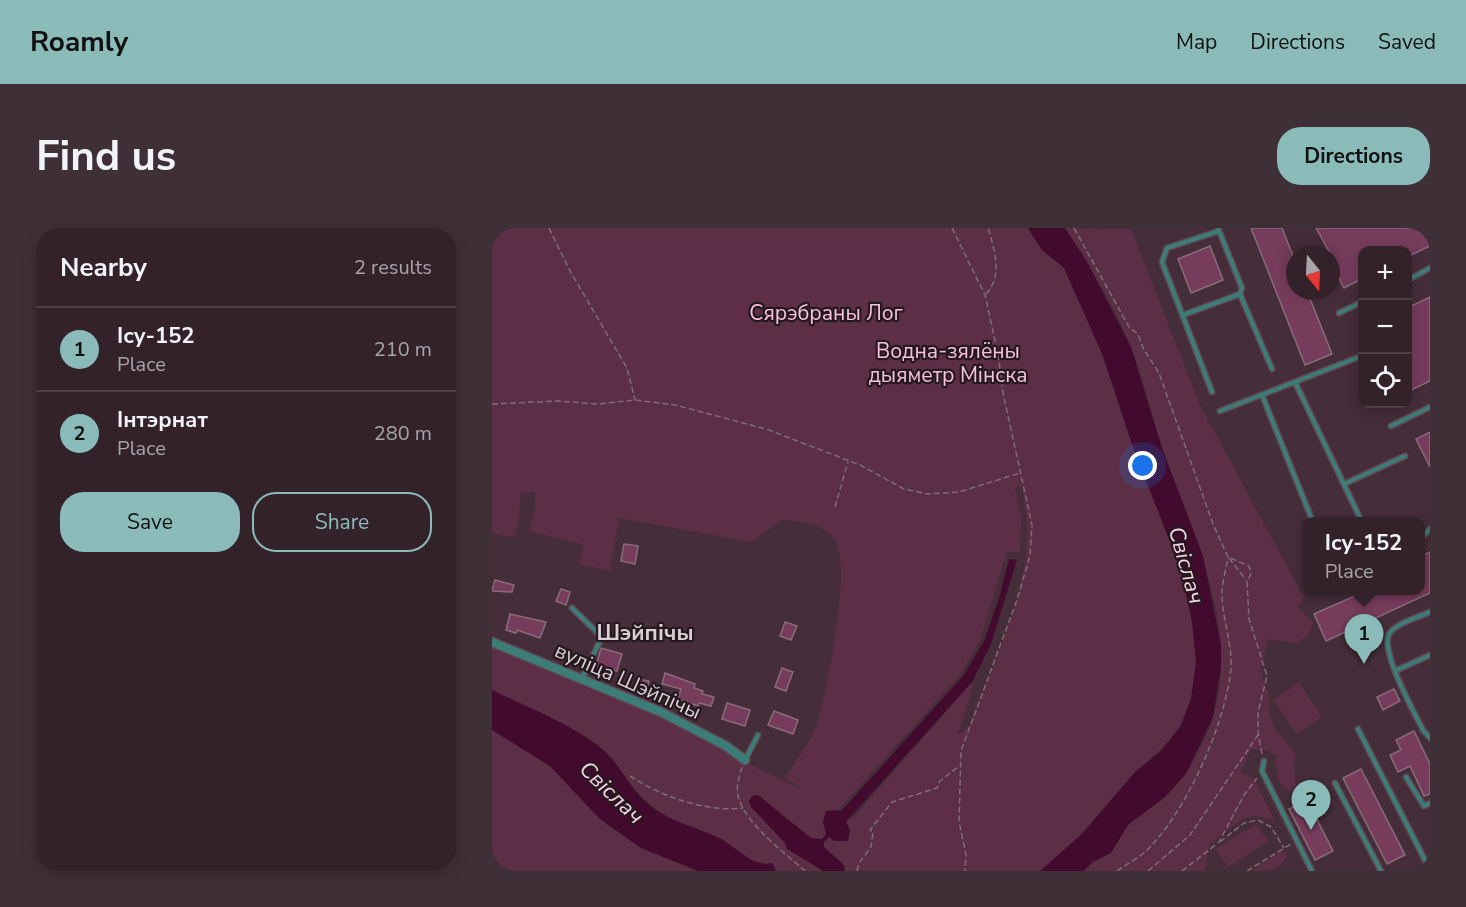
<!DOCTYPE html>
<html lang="en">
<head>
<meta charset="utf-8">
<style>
	body { margin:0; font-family:"Nunito Sans",sans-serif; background:#3f2f37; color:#f1f3f6 }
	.controls { position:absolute; right:18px; top:18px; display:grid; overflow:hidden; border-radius:12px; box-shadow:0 3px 15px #0003 }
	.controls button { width:54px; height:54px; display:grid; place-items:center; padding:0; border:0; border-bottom:2px solid #4e3f47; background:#34222b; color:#f1f3f6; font:30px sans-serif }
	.compass { position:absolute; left:794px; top:18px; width:54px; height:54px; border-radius:50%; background:#34222b; box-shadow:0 3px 15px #0003; rotate:162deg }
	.you { position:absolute; left:651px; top:238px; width:21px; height:21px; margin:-15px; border:4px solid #fff; border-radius:50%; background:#1a73e8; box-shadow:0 0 0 9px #1a73e833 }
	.badge { display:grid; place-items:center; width:39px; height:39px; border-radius:50%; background:#8bbbb9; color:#111; font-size:20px; font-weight:700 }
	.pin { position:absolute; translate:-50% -50px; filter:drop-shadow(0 2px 3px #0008) }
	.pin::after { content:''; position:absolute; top:32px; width:21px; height:18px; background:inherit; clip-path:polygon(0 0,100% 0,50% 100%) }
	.popup { position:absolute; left:810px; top:289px; width:123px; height:78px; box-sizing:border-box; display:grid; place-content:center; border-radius:12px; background:#34222b; filter:drop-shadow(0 2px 4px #0005); font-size:20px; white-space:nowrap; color:#a9a4a9 }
	.popup b { font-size:22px; color:#f1f3f6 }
	.popup::after { content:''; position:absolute; left:50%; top:100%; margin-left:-12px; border:12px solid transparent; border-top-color:#34222b }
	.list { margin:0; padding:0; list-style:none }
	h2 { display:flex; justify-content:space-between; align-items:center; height:78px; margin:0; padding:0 24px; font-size:26px }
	h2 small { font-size:20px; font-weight:400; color:#a9a4a9 }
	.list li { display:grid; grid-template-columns:39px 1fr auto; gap:18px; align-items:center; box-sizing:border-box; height:84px; padding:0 24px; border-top:2px solid #4e3f47 }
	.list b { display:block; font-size:22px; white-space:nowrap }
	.list p { margin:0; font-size:20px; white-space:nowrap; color:#a9a4a9 }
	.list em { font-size:20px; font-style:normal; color:#a9a4a9 }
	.actions { display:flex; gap:12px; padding:18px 24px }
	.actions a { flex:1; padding:14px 0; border:2px solid #8bbbb9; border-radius:24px; text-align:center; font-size:21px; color:#8bbbb9 }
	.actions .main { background:#8bbbb9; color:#111 }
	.icon { flex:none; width:33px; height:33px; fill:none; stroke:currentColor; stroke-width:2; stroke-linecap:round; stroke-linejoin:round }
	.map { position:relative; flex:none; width:938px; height:643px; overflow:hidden; border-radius:24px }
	header { display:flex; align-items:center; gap:36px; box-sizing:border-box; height:84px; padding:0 30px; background:#8bbbb9; color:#111 }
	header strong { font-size:28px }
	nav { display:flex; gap:33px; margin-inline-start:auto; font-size:21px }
	.intro { display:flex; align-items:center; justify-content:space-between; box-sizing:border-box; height:144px; padding:0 36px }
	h1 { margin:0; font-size:42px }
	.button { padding:15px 27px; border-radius:24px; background:#8bbbb9; color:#111; font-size:21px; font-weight:700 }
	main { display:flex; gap:36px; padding:0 36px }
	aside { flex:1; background:#34222b; border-radius:24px; box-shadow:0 3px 15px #0003 }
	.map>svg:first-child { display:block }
	.green { fill:#5c2f47; fill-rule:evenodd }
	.water { fill:#420b2d }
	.building { fill:#773c5c; stroke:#886c7a; stroke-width:1.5 }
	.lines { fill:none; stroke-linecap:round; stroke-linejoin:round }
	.lane-casing { stroke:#604a55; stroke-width:7 }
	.street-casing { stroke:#604a55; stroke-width:11 }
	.path { stroke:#816c76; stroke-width:1.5; stroke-dasharray:6 3; stroke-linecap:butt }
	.lane { stroke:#3c7e77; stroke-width:4 }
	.street { stroke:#3c7e77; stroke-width:8 }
	.labels { text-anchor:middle; stroke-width:4.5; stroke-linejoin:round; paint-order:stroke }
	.park-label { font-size:21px; fill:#f9c1dc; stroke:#24191f }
	.street-label { font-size:21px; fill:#ddcdd5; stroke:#24191f }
	.water-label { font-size:22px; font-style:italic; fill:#fad3e6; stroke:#24191f }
	.neighbourhood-label { font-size:22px; font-weight:bold; fill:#ddcdd5; stroke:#24191f }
</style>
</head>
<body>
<header>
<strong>Roamly</strong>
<nav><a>Map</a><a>Directions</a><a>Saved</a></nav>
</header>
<div class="intro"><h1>Find us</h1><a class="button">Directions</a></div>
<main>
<aside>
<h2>Nearby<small>2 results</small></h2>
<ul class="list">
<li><span class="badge">1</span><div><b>Ісу-152</b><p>Place</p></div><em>210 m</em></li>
<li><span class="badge">2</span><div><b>Інтэрнат</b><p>Place</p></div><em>280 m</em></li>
</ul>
<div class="actions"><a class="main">Save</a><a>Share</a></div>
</aside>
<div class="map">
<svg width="938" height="643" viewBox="0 0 938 643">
	<rect width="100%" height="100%" fill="#452d39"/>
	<g class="green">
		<path d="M 0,0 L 536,0 C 541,9 547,18 554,26 C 560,31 568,34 572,40 C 604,94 619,156 639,214 C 668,297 725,389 696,480 C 686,513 658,528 636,552 C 607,583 584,618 548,643 L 284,643 L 281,635 C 258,640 243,618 225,609 C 196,594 180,597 152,572 C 134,555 126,532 105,517 C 73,494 35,479 0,462 L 0,418 L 192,499 L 236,526 L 311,562 L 293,550 C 303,534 317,516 324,498 C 335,467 360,338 343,312 C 330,294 309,294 289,292 L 260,314 L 127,290 L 118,343 L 86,336 L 92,317 L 37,303 L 43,282 L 43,264 L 29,265 L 26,297 L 22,310 L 0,305 ZM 530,259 C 532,273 535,287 535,301 C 538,360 499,443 477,498 L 466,507 L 481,459 L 478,456 L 361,590 L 347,581 L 467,448 L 488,412 L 515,324 L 528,324 L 529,289 L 523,260 Z"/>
		<path d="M 573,0 L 639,1 L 708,177 L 812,370 L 806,378 L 821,395 L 817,407 L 806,415 L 775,411 L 769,445 L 777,467 L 777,484 L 783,501 L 804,526 L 802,539 L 804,558 L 799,564 C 783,556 785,544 784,528 L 777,523 L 759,521 L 748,545 L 762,550 L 783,594 C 752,577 742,601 717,616 L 713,643 L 592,643 C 600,633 609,632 617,625 C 627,616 628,604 637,595 C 646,587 657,581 666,574 C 688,557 703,533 714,508 C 756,410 701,311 670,219 C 659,186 652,151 639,119 C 622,78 598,37 573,0 Z"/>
		<path d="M 807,454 L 830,489 L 805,506 L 781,472 Z"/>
		<path d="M 0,502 L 58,538 L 101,584 L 122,602 L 154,622 L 206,643 L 0,643 Z"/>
		<path d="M 764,596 L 776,613 L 736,639 L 724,621 Z"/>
		<path d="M 788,624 L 795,624 L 795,627 C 789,643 775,643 759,643 Z"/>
	</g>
	<g class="water">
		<path d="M 536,0 L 573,0 L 594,32 L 639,119 L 670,220 L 711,328 L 729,417 L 729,439 L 721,489 L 694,546 L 673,569 L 636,597 L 619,625 L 600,634 L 592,643 L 548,643 L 591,605 L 643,544 L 669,523 L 688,499 L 699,471 L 704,434 L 700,394 L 688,340 L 640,216 L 611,128 L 572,40 L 550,22 Z"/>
		<path d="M 517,331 L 525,332 L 499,416 L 480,454 L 354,594 L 358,602 L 356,613 L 342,613 L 337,609 L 332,614 L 332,619 L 352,637 L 353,643 L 331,643 L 295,621 L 293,615 L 259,579 L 257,573 L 260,568 L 266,567 L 319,610 L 330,611 L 334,606 L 331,594 L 334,583 L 350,582 L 471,448 L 492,413 L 507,370 Z"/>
		<path d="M 0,462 C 35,479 74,494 105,517 C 126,532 134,555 152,572 C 174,593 198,597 225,609 C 242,616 259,640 280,635 L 284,643 L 206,643 L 149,620 L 108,591 L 58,538 L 0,502 Z"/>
	</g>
	<g class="building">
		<path d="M 759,0 L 790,0 L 803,33 L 803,63 L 815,63 L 840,126 L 813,137 Z"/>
		<path d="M 824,0 L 938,0 L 938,18 L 915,29 L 915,22 L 870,22 L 870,51 L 852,60 L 839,35 L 839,27 Z"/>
		<path d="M 718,18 L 731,52 L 699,65 L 686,31 Z"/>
		<path d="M 938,69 L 938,153 L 915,164 L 915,80 Z"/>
		<path d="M 938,204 L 938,239 L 924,211 Z"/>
		<path d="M 132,316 L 146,318 L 143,336 L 129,333 Z"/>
		<path d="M 938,324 L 938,365 L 834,413 L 822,386 L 874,363 L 929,363 L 929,328 Z"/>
		<path d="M 3,352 L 22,357 L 20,364 L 0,363 Z"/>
		<path d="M 69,361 L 78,364 L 74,377 L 64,373 Z"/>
		<path d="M 18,386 L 54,394 L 48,410 L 25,402 L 24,405 L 14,402 Z"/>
		<path d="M 293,394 L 305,398 L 299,412 L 288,408 Z"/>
		<path d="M 109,420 L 130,426 L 125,443 L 104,438 Z"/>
		<path d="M 290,440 L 301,444 L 294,463 L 283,459 Z"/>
		<path d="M 173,445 L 203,456 L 202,460 L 211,463 L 210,466 L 222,469 L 219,478 L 207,475 L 206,478 L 186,471 L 189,461 L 170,456 Z"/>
		<path d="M 146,451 L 157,453 L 154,466 L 143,463 Z"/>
		<path d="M 902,461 L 908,473 L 891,482 L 885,469 Z"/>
		<path d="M 235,475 L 258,482 L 253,498 L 230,491 Z"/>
		<path d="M 282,483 L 306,492 L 301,506 L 276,497 Z"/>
		<path d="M 922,503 L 938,536 L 938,566 L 932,568 L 918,538 L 906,544 L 898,527 L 909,522 L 904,512 Z"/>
		<path d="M 869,541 L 913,627 L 895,636 L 851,550 Z"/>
		<path d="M 815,572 L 841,623 L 823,632 L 797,581 Z"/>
	</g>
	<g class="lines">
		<g class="lane-casing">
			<g id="lane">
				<path d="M 726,0 L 750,60 L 748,66 L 780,141"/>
				<path d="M 916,52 L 938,40"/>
				<path d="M 847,85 L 870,74"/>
				<path d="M 691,87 L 748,66"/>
				<path d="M 803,154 L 870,294"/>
				<path d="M 720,164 L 670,34 L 675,20 L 727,3"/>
				<path d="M 770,167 L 821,294"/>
				<path d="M 728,183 L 867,129"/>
				<path d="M 899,198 L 938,179"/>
				<path d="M 852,256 L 913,228"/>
				<path d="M 929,310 L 938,301"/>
				<path d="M 80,380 L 110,409 L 89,452"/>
				<path d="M 938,384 C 927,389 904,395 897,406 C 888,423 922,484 931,502 L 938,510"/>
				<path d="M 903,443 L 938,427"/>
				<path d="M 866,501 L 938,642"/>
				<path d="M 253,532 L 266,507"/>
				<path d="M 772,533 L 770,543 L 820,643"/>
				<path d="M 914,549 L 932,578 L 938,575"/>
				<path d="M 843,555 L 889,643"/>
			</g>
		</g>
		<g class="street-casing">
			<path id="street" d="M 0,414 L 169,484 L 234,518 L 253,532"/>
		</g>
		<g class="path">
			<path d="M 57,0 L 78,43 L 135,140 L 143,172"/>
			<path d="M 460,0 L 493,67 L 506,126 L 511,165 L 540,297 L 538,328 L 525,372 L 469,523 L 467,593 L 474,627 L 473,643"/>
			<path d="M 582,0 L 637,99 L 646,106 L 651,120 L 667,145 L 721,296 L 736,329 L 757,338 L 759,345 L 755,354 L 757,391 L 775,448 L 766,484 L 766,504 L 770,526"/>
			<path d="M 494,66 C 511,48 503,23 496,0"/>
			<path d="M 0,176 L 66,173 L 106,176 L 143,172 L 183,177 L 274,201 L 368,237 L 412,261 L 436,266 L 467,264 L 528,245"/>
			<path d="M 343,279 L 356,234"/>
			<path d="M 737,330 L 754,352"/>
			<path d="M 250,539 C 247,549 243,562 247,571 C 255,597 293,625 313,643"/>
			<path d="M 138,548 C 171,569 212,584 251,580"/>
			<path d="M 728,614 L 752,595 L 766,592 L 779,599 L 792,620"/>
			<path d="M 365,643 L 367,635 L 379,619 L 381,604 L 378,602 L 400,574 L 445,560 L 448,553 L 467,538"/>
			<path d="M 625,643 C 635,636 647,630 655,622 C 694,584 730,502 738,449 C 743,419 729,391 730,362 C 731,352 734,340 736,330"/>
			<path d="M 656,643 L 698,607 L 766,507"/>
			<path d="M 690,643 L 727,614 L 752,567 L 765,550"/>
			<path d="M 755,643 L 799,616"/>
		</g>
		<use href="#lane" class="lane"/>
		<use href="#street" class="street"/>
	</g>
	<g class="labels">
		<g class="park-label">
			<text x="334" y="92">Сярэбраны Лог</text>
			<text x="456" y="130">Водна-зялёны<tspan x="456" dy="24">дыяметр Мінска</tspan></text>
		</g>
		<g class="street-label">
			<text transform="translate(136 453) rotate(24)" y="7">вуліца Шэйпічы</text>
		</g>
		<g class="water-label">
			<text transform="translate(695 337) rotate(74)" y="8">Свіслач</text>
			<text transform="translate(120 564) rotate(44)" y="8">Свіслач</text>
		</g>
		<g class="neighbourhood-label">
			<text x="153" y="412">Шэйпічы</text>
		</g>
	</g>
</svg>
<div class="controls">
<button>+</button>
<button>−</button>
<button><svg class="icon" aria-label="locate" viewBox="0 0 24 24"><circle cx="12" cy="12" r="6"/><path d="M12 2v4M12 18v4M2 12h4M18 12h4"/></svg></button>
</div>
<svg class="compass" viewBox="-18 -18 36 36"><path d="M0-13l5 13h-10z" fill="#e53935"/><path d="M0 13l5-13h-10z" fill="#a9a4a9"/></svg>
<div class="you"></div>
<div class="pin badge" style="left:872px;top:436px">1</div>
<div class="popup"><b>Ісу-152</b>Place</div>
<div class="pin badge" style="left:819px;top:602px">2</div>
</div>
</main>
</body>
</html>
